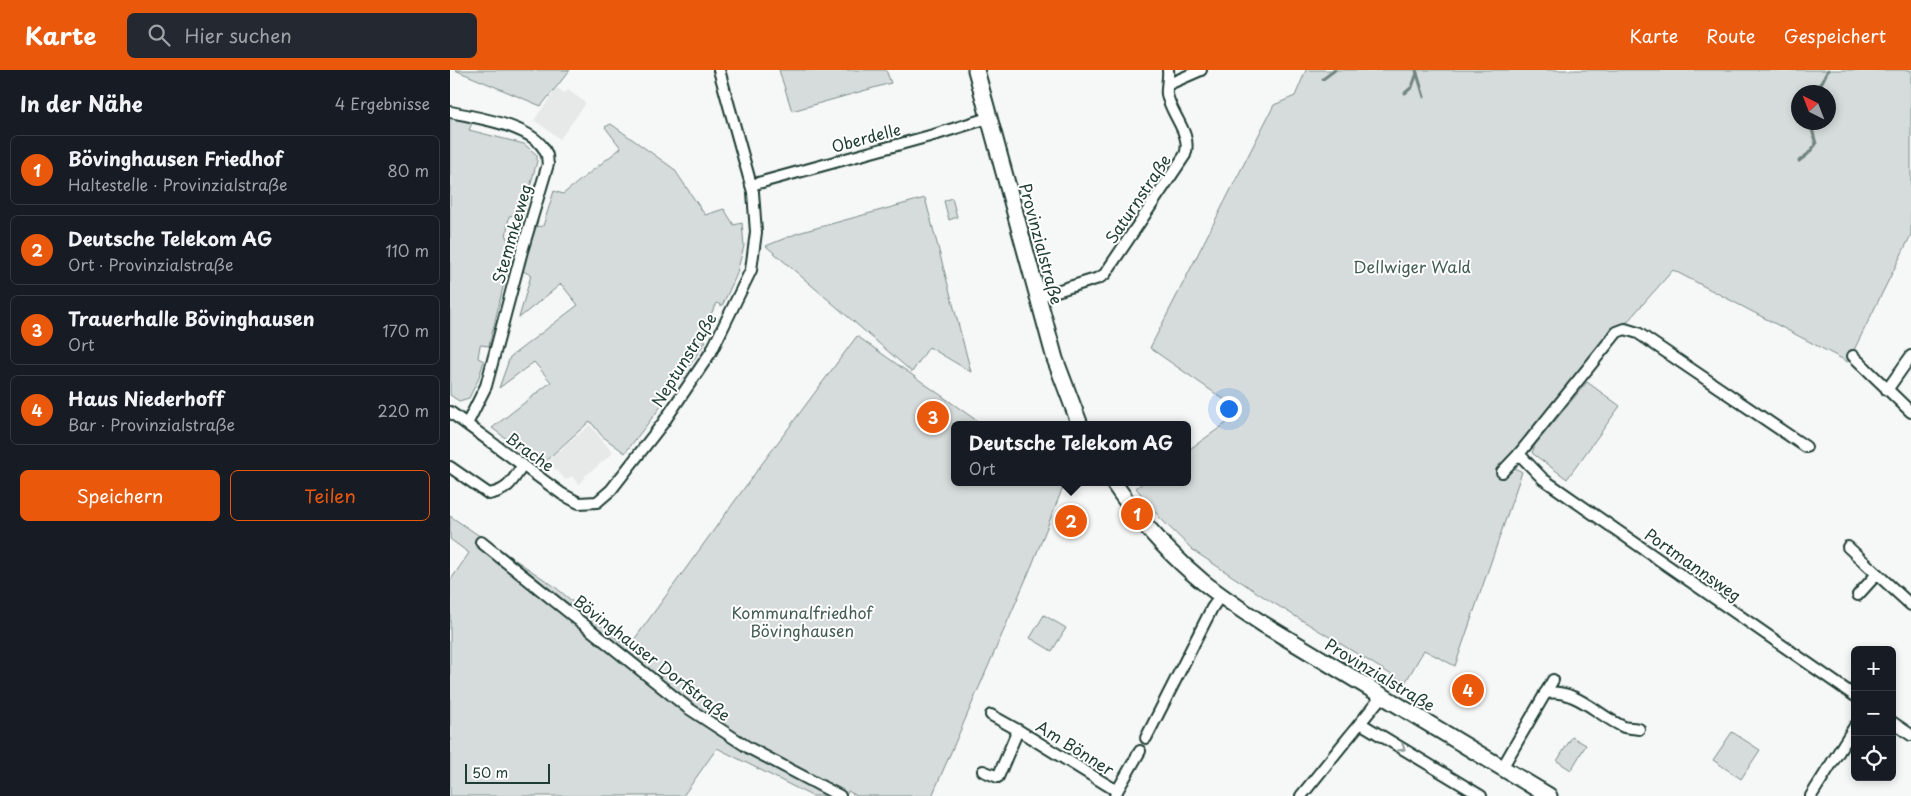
<!DOCTYPE html>
<html lang="de">
<head>
<meta charset="utf-8">
<style>
	body { margin:0; font-family:"Playpen Sans",sans-serif; background:#242831; color:#f1f3f6 }
	.controls { position:absolute; right:15px; bottom:15px; display:grid; overflow:hidden; border-radius:8px; box-shadow:0 2px 8px #0003 }
	.controls button { width:45px; height:45px; display:grid; place-items:center; padding:0; border:0; border-bottom:1px solid #363941; background:#171b24; color:#f1f3f6; font:25px sans-serif }
	.compass { position:absolute; left:1341px; top:15px; width:45px; height:45px; border-radius:50%; background:#171b24; box-shadow:0 2px 8px #0003; rotate:318deg }
	.scale { position:absolute; left:15px; bottom:12px; width:85px; box-sizing:border-box; padding-left:5px; border:2px solid #1f3d34; border-top:0; font-size:14px; line-height:18px; white-space:nowrap; color:#1f3d34; -webkit-text-stroke:4px #fff; paint-order:stroke }
	.you { position:absolute; left:778px; top:338px; width:18px; height:18px; margin:-12px; border:4px solid #fff; border-radius:50%; background:#1a73e8; box-shadow:0 0 0 8px #1a73e833 }
	.badge { display:grid; place-items:center; width:32px; height:32px; border-radius:50%; background:#ea580c; color:#fff; font-size:16px; font-weight:700 }
	.pin { position:absolute; translate:-50% -50%; border:2px solid #fff; box-shadow:0 1px 5px #0006 }
	.popup { position:absolute; left:501px; top:351px; width:240px; height:65px; box-sizing:border-box; display:grid; place-content:center; border-radius:8px; background:#171b24; filter:drop-shadow(0 1px 4px #0005); font-size:16px; white-space:nowrap; color:#9ea1a6 }
	.popup b { font-size:19px; color:#f1f3f6 }
	.popup::after { content:''; position:absolute; left:50%; top:100%; margin-left:-10px; border:10px solid transparent; border-top-color:#171b24 }
	.list { margin:0; padding:0; list-style:none }
	h2 { display:flex; justify-content:space-between; align-items:center; height:65px; margin:0; padding:0 20px; font-size:21px }
	h2 small { font-size:16px; font-weight:400; color:#9ea1a6 }
	.list li { display:grid; grid-template-columns:32px 1fr auto; gap:15px; align-items:center; box-sizing:border-box; height:70px; margin:0 10px 10px; padding:0 10px; border:1px solid #363941; border-radius:8px }
	.list b { display:block; font-size:19px; white-space:nowrap }
	.list p { margin:0; font-size:16px; white-space:nowrap; color:#9ea1a6 }
	.list em { font-size:16px; font-style:normal; color:#9ea1a6 }
	.actions { display:flex; gap:10px; padding:15px 20px }
	.actions a { flex:1; padding:11px 0; border:1px solid #ea580c; border-radius:8px; text-align:center; font-size:18px; color:#ea580c }
	.actions .main { background:#ea580c; color:#fff }
	.icon { flex:none; width:28px; height:28px; fill:none; stroke:currentColor; stroke-width:2; stroke-linecap:round; stroke-linejoin:round }
	.map { position:relative; flex:none; width:1461px; height:726px; overflow:hidden }
	header { display:flex; align-items:center; gap:30px; box-sizing:border-box; height:70px; padding:0 25px; background:#ea580c; color:#fff }
	header strong { font-size:24px }
	nav { display:flex; gap:28px; margin-inline-start:auto; font-size:18px }
	.search { width:350px; height:45px; background:#242831; display:flex; align-items:center; gap:12px; box-sizing:border-box; padding:0 18px; border-radius:8px; color:#9ea1a6; font-size:19px }
	main { display:flex }
	aside { flex:1; background:#171b24 }
	.map>svg:first-child { display:block }
	.built { fill:#e6e9e8 }
	.green { fill:#d6dcdb; stroke:#7a8c88; fill-rule:evenodd }
	.lines { fill:none; stroke-linecap:round; stroke-linejoin:round }
	.stream { stroke:#72857f; stroke-width:3 }
	.street-casing { stroke:#1f3d34; stroke-width:14 }
	.primary-casing { stroke:#1f3d34; stroke-width:19 }
	.street { stroke:#fff; stroke-width:10 }
	.primary { stroke:#fff; stroke-width:15 }
	.oneway { stroke:#8f9e9a }
	.labels { text-anchor:middle; stroke-width:4; stroke-linejoin:round; paint-order:stroke }
	.street-label { font-size:16px; fill:#1f3d34; stroke:#fff }
	.park-label { font-size:16px; fill:#445d55; stroke:#fff }
</style>
</head>
<body>
<header>
<strong>Karte</strong>
<div class="search"><svg class="icon" aria-label="search" viewBox="0 0 24 24"><circle cx="10" cy="10" r="6"/><path d="M15 15l6 6"/></svg>Hier suchen</div>
<nav><a>Karte</a><a>Route</a><a>Gespeichert</a></nav>
</header>
<main>
<aside>
<h2>In der Nähe<small>4 Ergebnisse</small></h2>
<ul class="list">
<li><span class="badge">1</span><div><b>Bövinghausen Friedhof</b><p>Haltestelle · Provinzialstraße</p></div><em>80 m</em></li>
<li><span class="badge">2</span><div><b>Deutsche Telekom AG</b><p>Ort · Provinzialstraße</p></div><em>110 m</em></li>
<li><span class="badge">3</span><div><b>Trauerhalle Bövinghausen</b><p>Ort</p></div><em>170 m</em></li>
<li><span class="badge">4</span><div><b>Haus Niederhoff</b><p>Bar · Provinzialstraße</p></div><em>220 m</em></li>
</ul>
<div class="actions"><a class="main">Speichern</a><a>Teilen</a></div>
</aside>
<div class="map">
<svg width="1461" height="726" viewBox="0 0 1461 726">
	<rect width="100%" height="100%" fill="#f6f7f7"/>
	<filter id="ink" filterUnits="userSpaceOnUse"><feTurbulence type="fractalNoise" baseFrequency=".02" numOctaves="2"/><feDisplacementMap in="SourceGraphic" scale="10" xChannelSelector="R" yChannelSelector="G"/><feConvolveMatrix kernelMatrix="1 2 1 2 8 2 1 2 1" color-interpolation-filters="sRGB"/></filter>
	<g filter="url(#ink)">
		<g class="built">
			<path d="M 107,18 L 115,23 L 118,20 L 136,33 L 110,69 L 84,50 Z"/>
			<path d="M 140,355 L 163,383 L 134,407 L 135,408 L 128,414 L 122,406 L 116,410 L 97,391 Z"/>
		</g>
		<g class="green">
			<path d="M 5,0 L 120,0 L 91,36 Z"/>
			<path d="M 329,0 L 436,0 L 441,13 L 342,41 Z"/>
			<path d="M 856,0 L 1461,0 L 1461,165 L 1398,292 L 1223,200 L 1054,391 L 1072,402 L 1005,596 L 974,580 L 955,613 L 817,529 L 744,481 L 711,449 L 686,418 L 694,412 L 737,412 L 737,381 L 792,342 L 700,278 L 824,35 L 845,26 ZM 1348,22 L 1378,22 L 1378,52 L 1348,52 Z"/>
			<path d="M 0,46 L 23,51 L 19,60 L 74,74 L 87,85 L 87,91 L 73,144 L 59,146 L 56,168 L 64,171 L 39,276 L 30,275 L 28,288 L 34,291 L 28,310 L 19,328 L 9,331 L 0,325 Z"/>
			<path d="M 161,54 L 224,99 L 255,145 L 274,139 L 284,155 L 292,153 L 294,176 L 286,206 L 272,236 L 267,233 L 249,266 L 256,271 L 230,310 L 223,307 L 205,329 L 212,335 L 175,383 L 152,366 L 140,351 L 91,395 L 42,358 L 101,312 L 84,292 L 49,318 L 60,287 L 128,235 L 111,214 L 69,248 L 81,205 L 71,200 L 82,157 L 93,156 L 104,121 L 113,124 L 171,78 L 155,57 Z"/>
			<path d="M 475,128 L 521,302 L 479,277 L 462,302 L 316,176 L 348,163 Z"/>
			<path d="M 502,128 L 507,147 L 499,150 L 494,131 Z"/>
			<path d="M 407,266 L 533,355 L 505,355 L 505,412 L 608,412 L 613,417 L 582,495 L 482,726 L 407,726 L 398,721 L 396,726 L 362,726 L 267,678 L 233,726 L 0,726 L 0,511 L 19,483 L 0,469 L 0,446 L 104,516 L 178,578 L 314,391 Z"/>
			<path d="M 1137,312 L 1170,336 L 1117,409 L 1082,383 L 1085,375 Z"/>
			<path d="M 594,545 L 616,558 L 602,581 L 580,568 Z"/>
			<path d="M 1282,662 L 1310,680 L 1291,709 L 1263,690 Z"/>
			<path d="M 1122,667 L 1136,675 L 1121,700 L 1107,691 Z"/>
		</g>
		<g class="lines">
			<g class="stream">
				<path d="M 966,0 L 974,27"/>
				<path d="M 873,9 L 885,0"/>
				<path d="M 1367,22 L 1378,0"/>
				<path d="M 955,23 L 962,17 L 967,3"/>
				<path d="M 1349,91 L 1358,84 L 1366,74 L 1361,55 L 1362,52"/>
			</g>
			<g class="street-casing">
				<g id="street">
					<path d="M 719,14 L 751,0"/>
					<path d="M 0,42 C 25,47 86,56 96,83 C 98,86 97,91 98,94 L 72,181 L 36,316 L 17,354"/>
					<path d="M 301,115 L 487,64 L 538,48"/>
					<path d="M 587,227 L 649,208 L 655,204 L 735,85 C 743,64 720,44 717,24 C 716,19 719,7 718,0"/>
					<path d="M 1403,286 L 1461,342"/>
					<path d="M 1437,320 L 1461,286"/>
					<path d="M 0,342 L 112,424 L 129,433 L 147,432 L 161,420 L 213,353 L 261,282 L 301,200 L 306,162 L 303,122 L 269,0"/>
					<path d="M 1356,377 L 1188,263 L 1175,259 L 1167,262 L 1069,384 L 1093,409 L 1405,626"/>
					<path d="M 0,397 L 39,424 C 59,420 62,411 73,395"/>
					<path d="M 1052,402 L 1069,384"/>
					<path d="M 31,472 L 238,638 L 299,678 L 390,726"/>
					<path d="M 1398,477 L 1427,504 L 1408,525"/>
					<path d="M 1427,504 L 1461,535"/>
					<path d="M 1095,623 C 1128,619 1146,645 1174,657 C 1178,658 1184,658 1189,659"/>
					<path d="M 541,645 L 568,660"/>
					<path d="M 1442,652 L 1461,665"/>
					<path d="M 910,653 L 1031,726"/>
					<path d="M 696,668 L 762,538 L 771,525"/>
					<path d="M 1052,698 L 1103,610"/>
					<path d="M 533,701 L 548,707 L 568,660 L 667,721 L 665,726"/>
					<path d="M 667,721 L 690,681"/>
					<path d="M 851,726 L 932,626"/>
					<path d="M 1361,726 L 1405,656"/>
				</g>
			</g>
			<g class="primary-casing">
				<g id="primary">
					<path d="M 526,0 L 605,289 L 630,355"/>
					<path d="M 663,412 C 688,449 719,484 753,512 C 772,527 793,541 813,554 L 1099,726"/>
				</g>
			</g>
			<use href="#street" class="street"/>
			<use href="#primary" class="primary"/>
		</g>
		<defs><path id="oneway-chevron" d="M-2-3.5L2.5 0L-2 3.5" fill="none" stroke-width="1.6" stroke-linecap="round" stroke-linejoin="round" transform="scale(1.25)"/></defs>
		<use class="oneway" href="#oneway-chevron" transform="translate(952 678) rotate(31)"/>
	</g>
	<g class="labels">
		<g class="street-label">
			<text transform="translate(416 68) rotate(-15)" y="6">Oberdelle</text>
			<text transform="translate(688 129) rotate(-56)" y="6">Saturnstraße</text>
			<text transform="translate(62 164) rotate(-74)" y="6">Stemmkeweg</text>
			<text transform="translate(591 174) rotate(75)" y="6">Provinzialstraße</text>
			<text transform="translate(234 290) rotate(-58)" y="6">Neptunstraße</text>
			<text transform="translate(80 382) rotate(36)" y="6">Brache</text>
			<text transform="translate(1243 495) rotate(35)" y="6">Portmannsweg</text>
			<text transform="translate(202 588) rotate(38)" y="6">Bövinghauser Dorfstraße</text>
			<text transform="translate(930 605) rotate(31)" y="6">Provinzialstraße</text>
			<text transform="translate(625 678) rotate(32)" y="6">Am Bönner</text>
		</g>
		<g class="park-label">
			<text x="962" y="203">Dellwiger Wald</text>
			<text x="352" y="549">Kommunalfriedhof<tspan x="352" dy="18">Bövinghausen</tspan></text>
		</g>
	</g>
</svg>
<div class="controls">
<button>+</button>
<button>−</button>
<button><svg class="icon" aria-label="locate" viewBox="0 0 24 24"><circle cx="12" cy="12" r="6"/><path d="M12 2v4M12 18v4M2 12h4M18 12h4"/></svg></button>
</div>
<svg class="compass" viewBox="-18 -18 36 36"><path d="M0-13l5 13h-10z" fill="#e53935"/><path d="M0 13l5-13h-10z" fill="#9ea1a6"/></svg>
<div class="scale">50 m</div>
<div class="you"></div>
<div class="pin badge" style="left:687px;top:444px">1</div>
<div class="pin badge" style="left:621px;top:451px">2</div>
<div class="popup"><b>Deutsche Telekom AG</b>Ort</div>
<div class="pin badge" style="left:483px;top:347px">3</div>
<div class="pin badge" style="left:1018px;top:620px">4</div>
</div>
</main>
</body>
</html>
